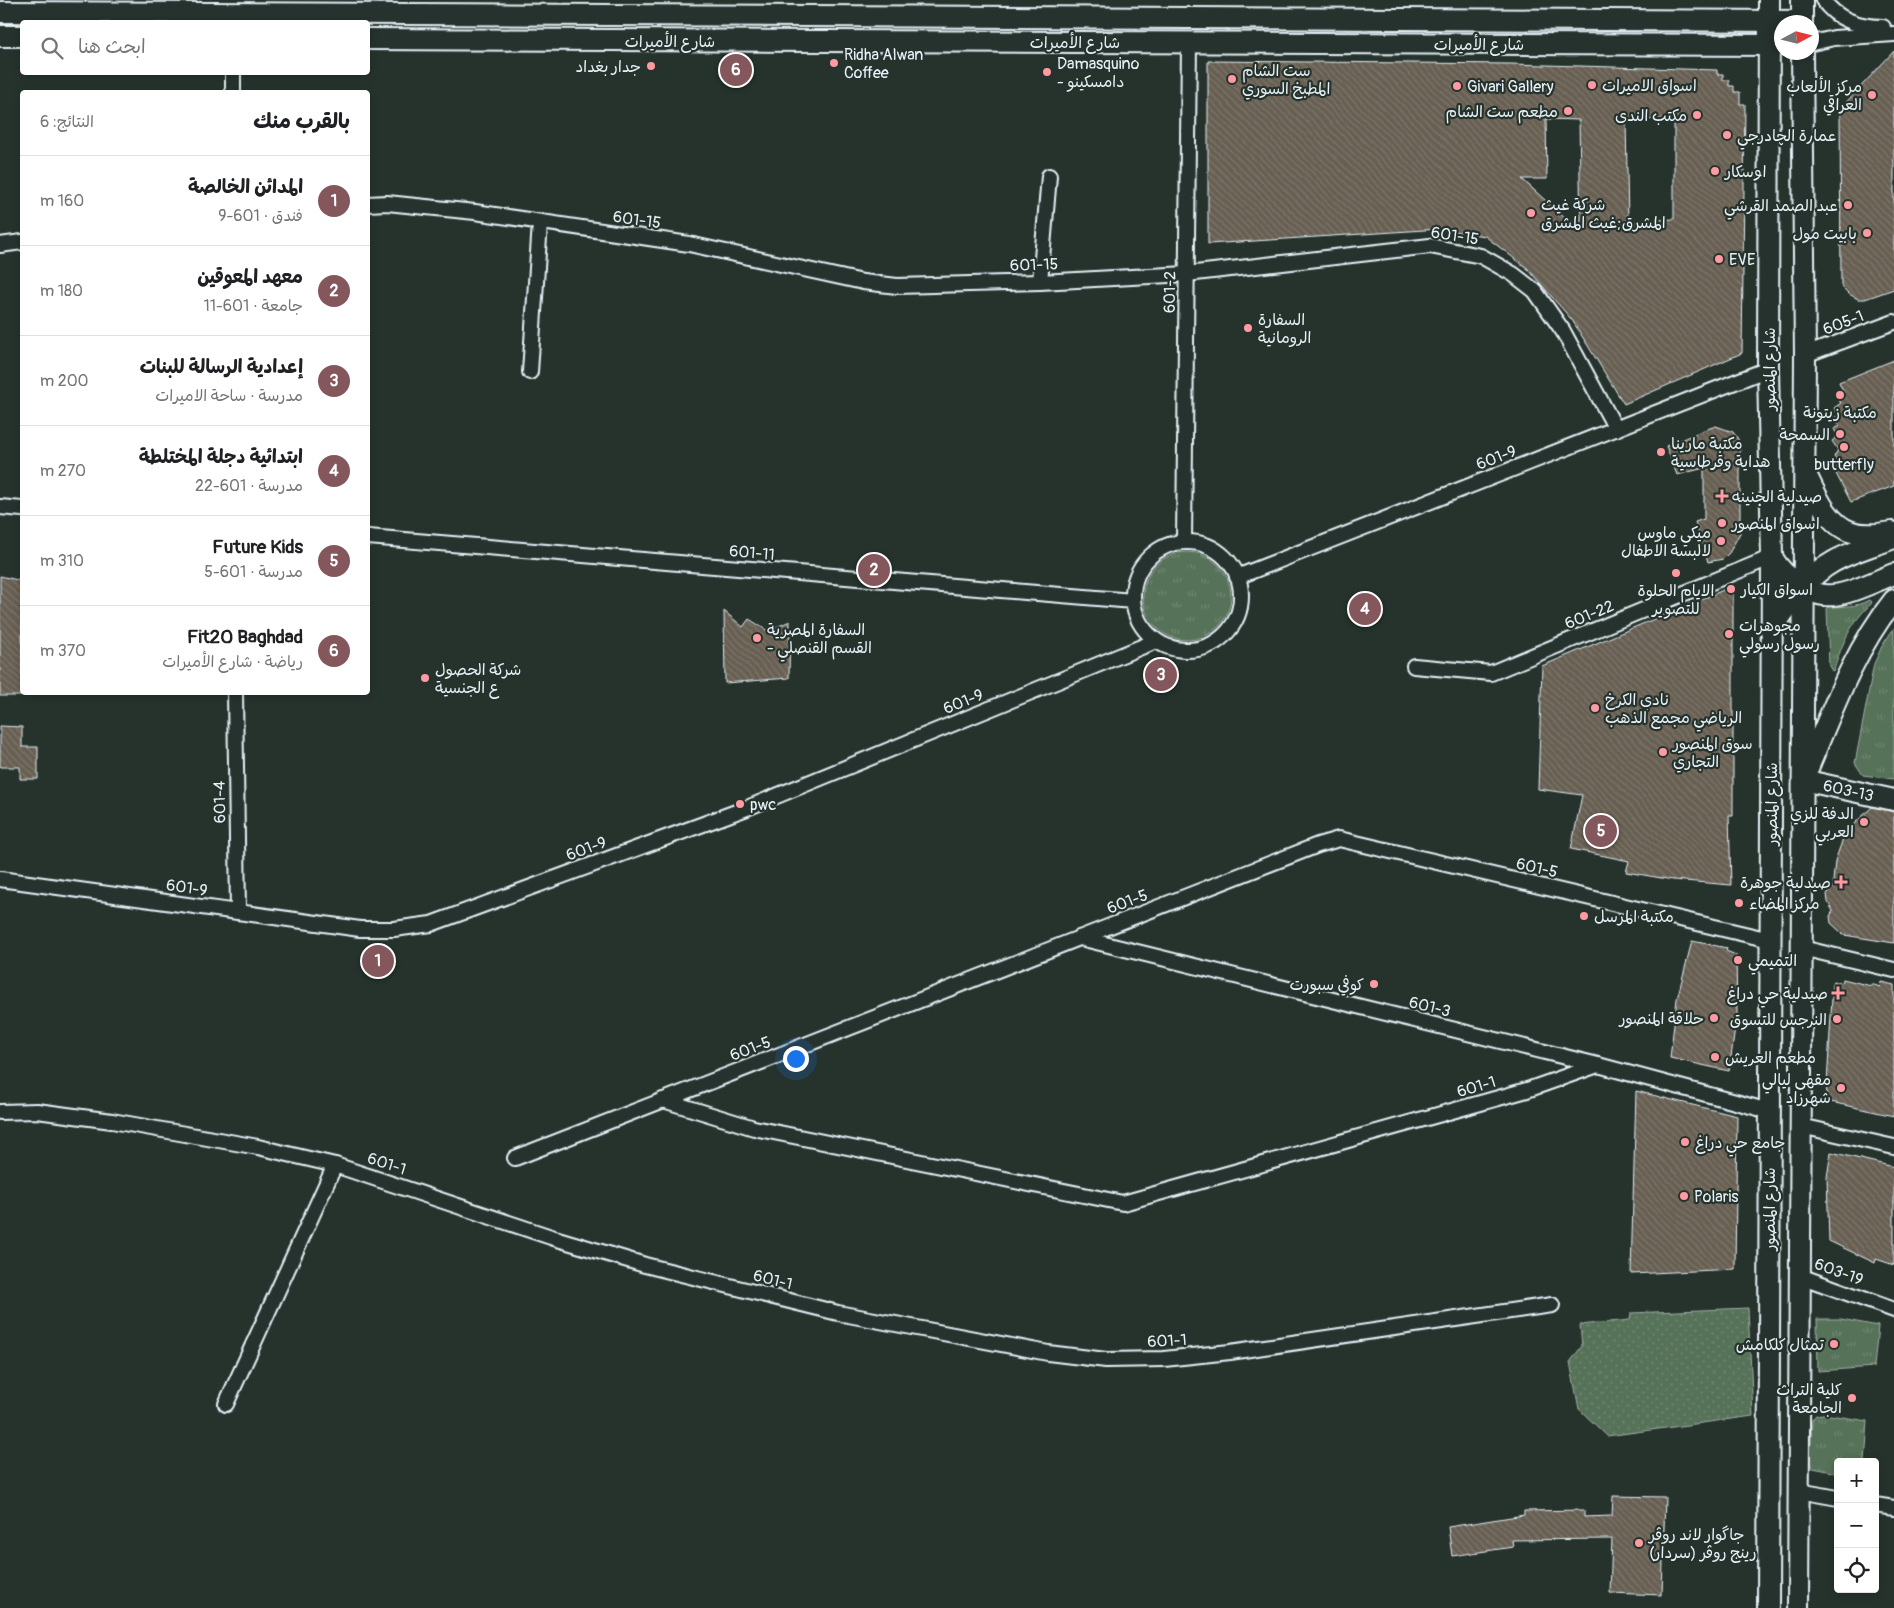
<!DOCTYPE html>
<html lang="ar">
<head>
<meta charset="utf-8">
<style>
	body { margin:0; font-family:Pangolin,"Playpen Sans Arabic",sans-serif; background:#f6f6f6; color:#202124; direction:rtl }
	.controls { position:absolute; right:15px; bottom:15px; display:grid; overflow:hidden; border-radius:5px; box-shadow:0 2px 8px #0003 }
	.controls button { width:45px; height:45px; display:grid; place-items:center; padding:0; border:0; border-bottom:1px solid #e0e0e0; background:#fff; color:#202124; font:25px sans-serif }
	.compass { position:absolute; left:1774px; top:15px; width:45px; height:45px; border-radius:50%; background:#fff; box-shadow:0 2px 8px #0003; rotate:83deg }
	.you { position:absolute; left:795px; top:1058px; width:18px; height:18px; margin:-12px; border:4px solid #fff; border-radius:50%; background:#1a73e8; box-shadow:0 0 0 8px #1a73e833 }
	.badge { display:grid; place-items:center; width:32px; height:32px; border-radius:50%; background:#84575d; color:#fff; font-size:16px; font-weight:700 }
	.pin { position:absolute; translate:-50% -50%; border:2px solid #fff; box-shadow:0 1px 5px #0006 }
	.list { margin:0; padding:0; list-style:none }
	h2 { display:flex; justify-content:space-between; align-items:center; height:65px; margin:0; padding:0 20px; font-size:21px }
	h2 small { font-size:16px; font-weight:400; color:#757577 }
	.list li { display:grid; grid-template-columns:32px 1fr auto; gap:15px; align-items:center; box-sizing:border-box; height:90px; padding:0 20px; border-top:1px solid #e0e0e0 }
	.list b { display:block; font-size:19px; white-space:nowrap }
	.list p { margin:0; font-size:16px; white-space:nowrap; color:#757577 }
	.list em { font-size:16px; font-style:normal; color:#757577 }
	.icon { flex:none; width:28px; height:28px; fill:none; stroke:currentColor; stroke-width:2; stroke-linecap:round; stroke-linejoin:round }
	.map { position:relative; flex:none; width:1894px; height:1608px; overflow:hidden; direction:ltr }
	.search { position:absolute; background:#fff; box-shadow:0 2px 8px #0003; left:20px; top:20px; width:350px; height:55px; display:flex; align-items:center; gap:12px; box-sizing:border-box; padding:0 18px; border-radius:5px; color:#757577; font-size:19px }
	.panel { position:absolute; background:#fff; box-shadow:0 2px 8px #0003; left:20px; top:90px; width:350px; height:605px; border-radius:5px; direction:rtl }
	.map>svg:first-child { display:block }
	.grass { fill:url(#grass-tufts); stroke:#a0b2a8 }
	.park { fill:url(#park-dots); stroke:#a0b2a8 }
	.building { fill:url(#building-back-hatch); stroke:#e8f1f8; fill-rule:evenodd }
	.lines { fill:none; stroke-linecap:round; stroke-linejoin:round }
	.street-casing { stroke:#e8f1f8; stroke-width:18 }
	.secondary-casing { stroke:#e8f1f8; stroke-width:24 }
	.street { stroke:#26332d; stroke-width:14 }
	.secondary { stroke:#26332d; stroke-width:20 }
	.poi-dot { fill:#ff9aa2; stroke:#26332d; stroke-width:2 }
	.labels { text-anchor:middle; stroke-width:4.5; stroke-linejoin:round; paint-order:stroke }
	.street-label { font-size:16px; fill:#e8f1f8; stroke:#26332d }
	.poi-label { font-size:16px; fill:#e8f1f8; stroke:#26332d; text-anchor:start }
</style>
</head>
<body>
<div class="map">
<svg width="1894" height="1608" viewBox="0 0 1894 1608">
	<defs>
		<pattern id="grass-tufts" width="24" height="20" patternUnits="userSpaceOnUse" patternTransform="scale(1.25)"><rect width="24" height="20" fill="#577259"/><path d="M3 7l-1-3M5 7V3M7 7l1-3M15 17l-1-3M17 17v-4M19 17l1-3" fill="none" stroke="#6f8772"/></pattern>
		<pattern id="park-dots" width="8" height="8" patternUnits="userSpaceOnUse" patternTransform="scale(1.25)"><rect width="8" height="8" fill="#577259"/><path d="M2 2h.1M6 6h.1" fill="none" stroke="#6f8772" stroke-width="1.8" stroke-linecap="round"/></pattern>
		<pattern id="building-back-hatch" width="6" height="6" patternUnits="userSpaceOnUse" patternTransform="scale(1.25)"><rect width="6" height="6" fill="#685f52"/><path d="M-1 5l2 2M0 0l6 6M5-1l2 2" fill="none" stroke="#7e766c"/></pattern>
	</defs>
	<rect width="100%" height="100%" fill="#26332d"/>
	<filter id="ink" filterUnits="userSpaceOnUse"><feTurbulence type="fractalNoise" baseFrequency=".02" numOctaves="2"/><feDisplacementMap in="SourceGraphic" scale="10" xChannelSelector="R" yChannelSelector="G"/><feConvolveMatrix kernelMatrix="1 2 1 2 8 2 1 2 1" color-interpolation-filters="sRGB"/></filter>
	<g filter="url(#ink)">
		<g class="grass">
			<circle cx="1187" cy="596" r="44"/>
			<path d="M 1869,600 L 1872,603 C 1851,622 1842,643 1834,670 L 1832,671 L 1829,666 L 1827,607 C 1842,606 1855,608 1869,600 Z"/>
			<path d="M 1894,628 L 1894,779 L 1863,775 L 1855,763 L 1874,664 L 1882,646 Z"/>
			<path d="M 1817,1319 L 1841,1319 L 1878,1326 L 1874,1367 L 1818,1371 Z"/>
			<path d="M 1823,1414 L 1868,1421 L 1865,1462 L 1838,1462 L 1838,1473 L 1813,1468 L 1810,1463 L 1812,1420 L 1816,1415 Z"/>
		</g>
		<path class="park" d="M 1748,1308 L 1753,1416 L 1607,1436 L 1579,1409 L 1570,1362 L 1582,1346 L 1580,1325 L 1630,1320 L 1631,1313 Z"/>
		<g class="building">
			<path d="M 1894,51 L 1894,289 L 1865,299 L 1858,299 L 1849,294 L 1841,286 L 1840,109 Z"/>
			<path d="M 1208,61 L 1510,64 L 1717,70 L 1717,74 L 1723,74 L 1723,80 L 1729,80 L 1729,86 L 1734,86 L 1734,92 L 1740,92 L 1740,104 L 1745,104 L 1742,353 L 1624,404 L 1572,320 L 1528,269 L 1485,236 L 1440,229 L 1208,244 ZM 1546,119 L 1579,120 L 1581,233 L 1522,179 L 1547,179 ZM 1674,119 L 1674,219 L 1628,222 L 1626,120 Z"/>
			<path d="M 1894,360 L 1894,486 L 1851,502 L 1834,470 L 1840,465 L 1834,457 L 1838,450 L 1832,441 L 1838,436 L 1834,429 L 1840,426 L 1834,418 L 1839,415 L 1834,408 L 1841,403 L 1837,398 L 1844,393 L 1839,382 Z"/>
			<path d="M 1716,426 L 1733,432 L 1738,439 L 1740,448 L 1740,533 L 1729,553 L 1723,559 L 1708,562 L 1695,522 L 1704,519 L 1704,468 L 1677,475 L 1666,446 L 1704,430 Z"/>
			<path d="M 0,576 L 22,581 L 22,696 L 0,696 Z"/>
			<path d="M 1733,586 L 1733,816 L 1729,816 L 1731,885 L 1673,880 L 1626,872 L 1629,861 L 1571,849 L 1582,795 L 1538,789 L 1542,666 Z"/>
			<path d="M 724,611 L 743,627 L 749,619 L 768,631 L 790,621 L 789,678 L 725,683 Z"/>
			<path d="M 0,726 L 22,727 L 22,747 L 38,747 L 38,779 L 20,779 L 20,767 L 0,767 Z"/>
			<path d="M 1872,807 L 1894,812 L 1894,943 L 1844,935 L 1831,923 L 1830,916 L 1833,911 L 1828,902 L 1827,894 L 1834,886 L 1833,881 L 1835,861 L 1844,836 L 1855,823 Z"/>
			<path d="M 1692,941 L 1727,948 L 1726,951 L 1736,955 L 1737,1014 L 1729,1071 L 1670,1058 L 1677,999 Z"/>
			<path d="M 1843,979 L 1871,986 L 1871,984 L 1880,987 L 1881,982 L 1894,985 L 1894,1116 L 1826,1101 L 1833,981 L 1842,983 Z"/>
			<path d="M 1636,1091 L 1737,1116 L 1735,1269 L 1631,1274 Z"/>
			<path d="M 1831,1152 L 1894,1167 L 1894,1265 L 1876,1259 L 1875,1263 L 1829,1241 L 1827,1177 Z"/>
			<path d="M 1613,1496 L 1665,1497 L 1662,1595 L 1610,1593 L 1612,1539 L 1512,1540 L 1513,1547 L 1452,1556 L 1448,1527 L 1524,1515 L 1524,1511 L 1584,1510 L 1584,1517 L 1612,1516 Z"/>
		</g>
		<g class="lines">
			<g class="street-casing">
				<g id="street">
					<path d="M 1823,0 C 1837,20 1860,27 1883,27"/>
					<path d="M 1812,43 L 1834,38 L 1894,34"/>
					<path d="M 233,92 L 233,72"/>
					<path d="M 368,204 L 387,203 L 475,212 L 689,244 L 863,282 L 897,286 L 1040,282 L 1187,274 L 1430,246 L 1481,256 L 1513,274 L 1535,291 L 1563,331 L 1616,429"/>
					<path d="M 0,245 L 22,242"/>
					<path d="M 1040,282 L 1049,176"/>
					<path d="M 1805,355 L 1894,322"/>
					<path d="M 530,372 L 540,223"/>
					<path d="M 0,507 L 22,509"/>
					<path d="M 368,537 L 1133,601"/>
					<path d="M 1184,542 L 1189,43"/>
					<circle cx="1187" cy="596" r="54"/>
					<path d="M 1237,577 L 1768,369"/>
					<path d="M 1414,666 L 1491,673 L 1772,557"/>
					<path d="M 235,692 L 238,912"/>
					<path d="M 0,879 L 360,929 L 394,929 L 431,924 L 747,808 L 1156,641"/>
					<path d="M 1080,938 L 1598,1065 L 1769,1111"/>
					<path d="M 1802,948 L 1894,970"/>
					<path d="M 663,1100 L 754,1128 L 1123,1203 L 1527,1090 L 1598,1065"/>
					<path d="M 0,1112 L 37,1111 L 112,1121 L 258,1147 L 335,1165 L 551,1237 L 645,1265 L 838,1313 L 1048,1353 L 1106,1360 L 1164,1359 L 1230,1352 L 1552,1305"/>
					<path d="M 1801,1126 L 1894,1147"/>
					<path d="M 515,1158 L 1318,845 L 1339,839 L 1770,940"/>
					<path d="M 1800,1276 L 1894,1310"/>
					<path d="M 226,1404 L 335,1165"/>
					<path d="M 1799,1491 L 1838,1498"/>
					<path d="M 1875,1505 L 1894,1508"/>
				</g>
			</g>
			<g class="secondary-casing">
				<g id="secondary">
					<path d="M 1802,0 L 1802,22"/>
					<path d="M 0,12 L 1802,21"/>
					<path d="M 0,36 L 22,36"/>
					<path d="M 368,39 L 1780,45"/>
					<path d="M 1806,474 C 1816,495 1828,525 1852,532 C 1865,536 1879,534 1892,532"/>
					<path d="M 1772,557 C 1779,569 1787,577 1799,585 C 1806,589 1815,594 1824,595 C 1843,598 1875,581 1894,574"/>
					<path id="s1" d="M 1894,600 C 1852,652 1829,719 1803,780 L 1894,800"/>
					<path d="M 1771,631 C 1787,607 1807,576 1833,562 C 1850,552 1875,545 1894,538"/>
					<path d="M 1768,1608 L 1772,557 L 1768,369 L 1769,0"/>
					<path d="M 1798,1608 L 1805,355 L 1802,52"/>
				</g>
			</g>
			<use href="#street" class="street"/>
			<use href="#secondary" class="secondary"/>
		</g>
	</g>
	<g class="poi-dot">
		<circle cx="834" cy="63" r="5"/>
		<circle cx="651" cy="66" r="5"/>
		<circle cx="1047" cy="72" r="5"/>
		<circle cx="1232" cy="79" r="5"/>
		<circle cx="1592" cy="85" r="5"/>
		<circle cx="1457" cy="86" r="5"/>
		<circle cx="1872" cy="95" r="5"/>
		<circle cx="1568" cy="111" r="5"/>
		<circle cx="1697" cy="115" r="5"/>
		<circle cx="1727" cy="135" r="5"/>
		<circle cx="1715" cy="171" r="5"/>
		<circle cx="1848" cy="205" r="5"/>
		<circle cx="1531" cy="213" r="5"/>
		<circle cx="1867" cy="233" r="5"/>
		<circle cx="1719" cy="259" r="5"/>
		<circle cx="1248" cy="328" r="5"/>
		<circle cx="1840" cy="395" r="5"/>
		<circle cx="1840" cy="434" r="5"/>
		<circle cx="1844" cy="447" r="5"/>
		<circle cx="1661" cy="452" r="5"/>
		<path d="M1719.5 488.5h5v5h5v5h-5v5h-5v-5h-5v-5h5z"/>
		<circle cx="1722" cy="523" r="5"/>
		<circle cx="1721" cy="541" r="5"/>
		<circle cx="1676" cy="573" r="5"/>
		<circle cx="1731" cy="589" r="5"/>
		<circle cx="1729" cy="634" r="5"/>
		<circle cx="757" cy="638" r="5"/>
		<circle cx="425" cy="678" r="5"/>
		<circle cx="1595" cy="708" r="5"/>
		<circle cx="1663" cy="752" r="5"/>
		<circle cx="740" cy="804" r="5"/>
		<circle cx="1864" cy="822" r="5"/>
		<path d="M1838.5 874.5h5v5h5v5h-5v5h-5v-5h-5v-5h5z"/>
		<circle cx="1739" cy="903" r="5"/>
		<circle cx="1584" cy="916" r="5"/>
		<circle cx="1738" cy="960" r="5"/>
		<circle cx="1374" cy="984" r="5"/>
		<path d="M1835.5 985.5h5v5h5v5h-5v5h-5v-5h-5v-5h5z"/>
		<circle cx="1714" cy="1018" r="5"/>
		<circle cx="1837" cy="1019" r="5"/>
		<circle cx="1715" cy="1057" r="5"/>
		<circle cx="1841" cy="1088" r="5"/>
		<circle cx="1685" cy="1142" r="5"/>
		<circle cx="1684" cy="1196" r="5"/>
		<circle cx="1834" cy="1344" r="5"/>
		<circle cx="1852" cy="1398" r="5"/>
		<circle cx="1639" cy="1543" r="5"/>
	</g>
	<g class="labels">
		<g class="street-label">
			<text x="670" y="47">شارع الأميرات</text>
			<text x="1075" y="48">شارع الأميرات</text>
			<text x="1479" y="50">شارع الأميرات</text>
			<text transform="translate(637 219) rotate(8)" y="6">601-15</text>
			<text transform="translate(1455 235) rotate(9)" y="6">601-15</text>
			<text transform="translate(1034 264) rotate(-2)" y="6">601-15</text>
			<text transform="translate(1169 292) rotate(-89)" y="6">601-2</text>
			<text transform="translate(1843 322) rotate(-21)" y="6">605-1</text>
			<text transform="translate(1769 369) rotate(-90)" y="6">شارع المنصور</text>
			<text transform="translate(1496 457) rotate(-21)" y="6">601-9</text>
			<text transform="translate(752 552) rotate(5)" y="6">601-11</text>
			<text transform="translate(1589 614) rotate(-22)" y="6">601-22</text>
			<text transform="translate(963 701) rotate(-22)" y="6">601-9</text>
			<text dy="6" stroke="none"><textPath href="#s1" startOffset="249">603-13</textPath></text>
			<text transform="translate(219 802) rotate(-91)" y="6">601-4</text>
			<text transform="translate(1771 804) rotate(-90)" y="6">شارع المنصور</text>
			<text transform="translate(586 848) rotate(-20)" y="6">601-9</text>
			<text transform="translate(1537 867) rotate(13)" y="6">601-5</text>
			<text transform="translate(187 887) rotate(8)" y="6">601-9</text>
			<text transform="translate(1127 901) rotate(-21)" y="6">601-5</text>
			<text transform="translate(1430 1006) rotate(14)" y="6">601-3</text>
			<text transform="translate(750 1048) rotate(-21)" y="6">601-5</text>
			<text transform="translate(1476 1086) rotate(-16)" y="6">601-1</text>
			<text transform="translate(387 1163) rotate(18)" y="6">601-1</text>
			<text transform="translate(1769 1209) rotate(-90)" y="6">شارع المنصور</text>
			<text transform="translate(1839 1271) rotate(20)" y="6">603-19</text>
			<text transform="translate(773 1279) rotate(14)" y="6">601-1</text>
			<text transform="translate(1167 1340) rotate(-3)" y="6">601-1</text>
		</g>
		<g class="poi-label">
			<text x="844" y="60">Ridha Alwan<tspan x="844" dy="18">Coffee</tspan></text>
			<text x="1057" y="69">Damasquino<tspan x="1057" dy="18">- دامسكينو</tspan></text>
			<text x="641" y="72" text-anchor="end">جدار بغداد</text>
			<text x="1242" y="76">ست الشام<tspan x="1242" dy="18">المطبخ السوري</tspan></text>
			<text x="1602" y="91">اسواق الاميرات</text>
			<text x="1467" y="92">Givari Gallery</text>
			<text x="1862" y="92" text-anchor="end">مركز الألعاب<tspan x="1862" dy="18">العراقي</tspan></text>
			<text x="1558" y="117" text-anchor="end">مطعم ست الشام</text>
			<text x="1687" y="121" text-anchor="end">مكتب الندى</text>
			<text x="1737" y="141">عمارة الچادرجي</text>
			<text x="1725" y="177">اوسكار</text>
			<text x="1541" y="210">شركة غيث<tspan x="1541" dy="18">المشرق;غيث المشرق</tspan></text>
			<text x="1838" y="211" text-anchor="end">عبد الصمد القرشي</text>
			<text x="1857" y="239" text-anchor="end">بابيت مول</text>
			<text x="1729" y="265">EVE</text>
			<text x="1258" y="325">السفارة<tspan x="1258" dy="18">الرومانية</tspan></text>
			<text x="1840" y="418" text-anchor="middle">مكتبة زيتونة</text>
			<text x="1830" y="440" text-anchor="end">السمحة</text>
			<text x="1671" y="449">مكتبة مارينا<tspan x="1671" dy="18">هداية وقرطاسية</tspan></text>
			<text x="1844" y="470" text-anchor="middle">butterfly</text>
			<text x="1732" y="502">صيدلية الجنينه</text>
			<text x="1732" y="529">اسواق المنصور</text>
			<text x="1711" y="538" text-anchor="end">ميكي ماوس<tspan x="1711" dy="18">لالبسة الاطفال</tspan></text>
			<text x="1741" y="595">اسواق الكيار</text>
			<text x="1676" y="596" text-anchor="middle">الايام الحلوة<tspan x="1676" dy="18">للتصوير</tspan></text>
			<text x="1739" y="631">مجوهرات<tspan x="1739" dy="18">رسول رسولي</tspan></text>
			<text x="767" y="635">السفارة المصرية<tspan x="767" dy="18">- القسم القنصلي</tspan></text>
			<text x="435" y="675">شركة الحصول<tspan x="435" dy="18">ع الجنسية</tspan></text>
			<text x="1605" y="705">نادي الكرخ<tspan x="1605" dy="18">الرياضي مجمع الذهب</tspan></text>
			<text x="1673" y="749">سوق المنصور<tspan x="1673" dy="18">التجاري</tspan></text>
			<text x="750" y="810">pwc</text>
			<text x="1854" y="819" text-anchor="end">الدفة للزي<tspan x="1854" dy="18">العربي</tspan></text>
			<text x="1831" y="888" text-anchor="end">صيدلية جوهرة</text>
			<text x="1749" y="909">مركز المضاء</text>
			<text x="1594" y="922">مكتبة المرسل</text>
			<text x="1748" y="966">التميمي</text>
			<text x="1364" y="990" text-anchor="end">كوفي سبورت</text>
			<text x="1828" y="999" text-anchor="end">صيدلية حي دراغ</text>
			<text x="1704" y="1024" text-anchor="end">حلاقة المنصور</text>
			<text x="1827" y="1025" text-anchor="end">النرجس للتسوق</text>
			<text x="1725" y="1063">مطعم العريش</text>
			<text x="1831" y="1085" text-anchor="end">مقهى ليالي<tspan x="1831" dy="18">شهرزاد</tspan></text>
			<text x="1695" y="1148">جامع حي دراغ</text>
			<text x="1694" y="1202">Polaris</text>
			<text x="1824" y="1350" text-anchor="end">تمثال كلكامش</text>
			<text x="1842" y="1395" text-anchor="end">كلية التراث<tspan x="1842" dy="18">الجامعة</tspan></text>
			<text x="1649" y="1540">جاگوار لاند روڤر<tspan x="1649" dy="18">رينج روڤر (سردار)</tspan></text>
		</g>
	</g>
</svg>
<div class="controls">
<button>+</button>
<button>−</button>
<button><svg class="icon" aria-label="locate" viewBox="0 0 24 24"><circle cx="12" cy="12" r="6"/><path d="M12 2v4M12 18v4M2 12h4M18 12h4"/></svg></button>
</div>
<svg class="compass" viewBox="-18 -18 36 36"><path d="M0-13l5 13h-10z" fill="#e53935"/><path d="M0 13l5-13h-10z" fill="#757577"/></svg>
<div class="you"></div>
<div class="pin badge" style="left:378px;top:961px">1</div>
<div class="pin badge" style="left:874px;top:570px">2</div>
<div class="pin badge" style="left:1161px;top:675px">3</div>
<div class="pin badge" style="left:1365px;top:609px">4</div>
<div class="pin badge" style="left:1601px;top:831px">5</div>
<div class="pin badge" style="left:736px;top:70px">6</div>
<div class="search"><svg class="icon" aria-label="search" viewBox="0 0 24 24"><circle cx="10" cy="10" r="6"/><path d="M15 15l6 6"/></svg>ابحث هنا</div>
<section class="panel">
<h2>بالقرب منك<small>النتائج: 6</small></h2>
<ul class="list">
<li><span class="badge">1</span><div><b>المدائن الخالصة</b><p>فندق · 601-9</p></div><em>160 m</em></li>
<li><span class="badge">2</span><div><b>معهد المعوقين</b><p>جامعة · 601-11</p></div><em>180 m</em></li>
<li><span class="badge">3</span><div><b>إعدادية الرسالة للبنات</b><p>مدرسة · ساحة الاميرات</p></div><em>200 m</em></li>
<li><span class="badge">4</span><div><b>ابتدائية دجلة المختلطة</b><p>مدرسة · 601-22</p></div><em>270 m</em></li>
<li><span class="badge">5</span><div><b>Future Kids</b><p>مدرسة · 601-5</p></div><em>310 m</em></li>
<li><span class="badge">6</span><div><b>Fit20 Baghdad</b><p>رياضة · شارع الأميرات</p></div><em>370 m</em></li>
</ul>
</section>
</div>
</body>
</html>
